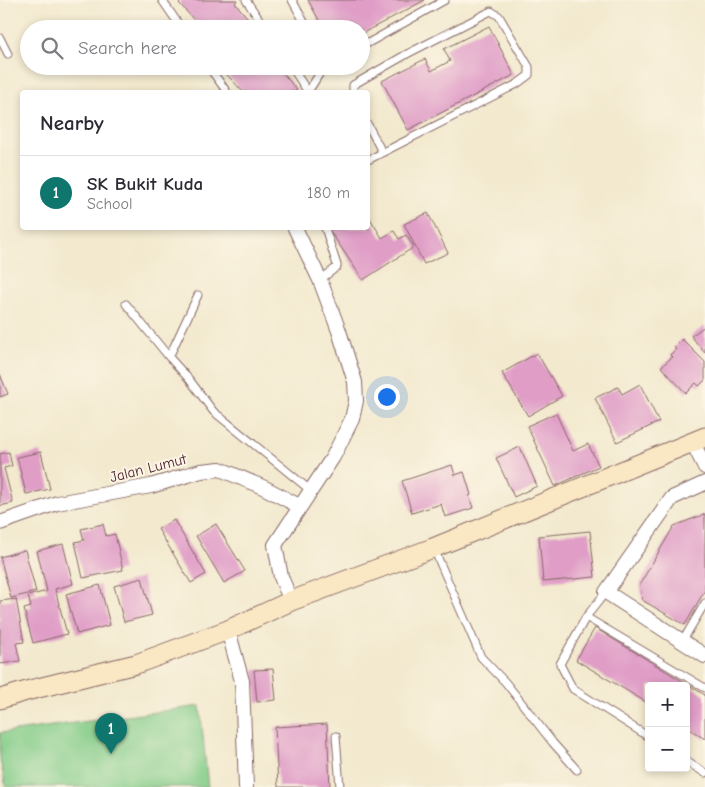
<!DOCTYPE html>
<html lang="en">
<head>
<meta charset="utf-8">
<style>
	body { margin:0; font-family:"Comic Neue",sans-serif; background:#f2f2f3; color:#2b2b33 }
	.controls { position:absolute; right:15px; bottom:15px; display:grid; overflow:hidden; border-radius:5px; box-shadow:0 2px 8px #0003 }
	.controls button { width:45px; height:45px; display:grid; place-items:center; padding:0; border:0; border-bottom:1px solid #e1e1e2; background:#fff; color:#2b2b33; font:25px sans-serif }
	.you { position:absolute; left:386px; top:396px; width:18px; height:18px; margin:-12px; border:4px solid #fff; border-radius:50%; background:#1a73e8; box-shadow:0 0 0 8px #1a73e833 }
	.badge { display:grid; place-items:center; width:32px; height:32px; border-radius:50%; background:#0f766e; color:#fff; font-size:16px; font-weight:700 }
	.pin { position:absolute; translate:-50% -41px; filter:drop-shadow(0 1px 2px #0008) }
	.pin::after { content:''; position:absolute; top:26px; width:18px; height:15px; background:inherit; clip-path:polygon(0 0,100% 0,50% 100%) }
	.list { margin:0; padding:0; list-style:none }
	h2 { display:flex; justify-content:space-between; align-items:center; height:65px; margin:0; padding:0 20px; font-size:21px }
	h2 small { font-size:16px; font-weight:400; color:#7c7c81 }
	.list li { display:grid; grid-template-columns:32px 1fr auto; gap:15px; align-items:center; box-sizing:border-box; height:75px; padding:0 20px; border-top:1px solid #e1e1e2 }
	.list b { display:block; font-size:19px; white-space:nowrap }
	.list p { margin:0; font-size:16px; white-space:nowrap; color:#7c7c81 }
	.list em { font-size:16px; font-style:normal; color:#7c7c81 }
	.icon { flex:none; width:28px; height:28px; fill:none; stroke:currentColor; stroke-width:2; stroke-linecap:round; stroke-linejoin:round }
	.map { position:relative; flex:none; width:705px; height:787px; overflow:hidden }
	.search { position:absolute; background:#fff; box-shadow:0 2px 8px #0003; left:20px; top:20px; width:350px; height:55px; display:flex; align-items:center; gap:12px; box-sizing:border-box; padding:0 18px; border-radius:28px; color:#7c7c81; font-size:19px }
	.panel { position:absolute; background:#fff; box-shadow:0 2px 8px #0003; left:20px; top:90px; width:350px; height:140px; border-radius:5px }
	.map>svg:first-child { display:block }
	.green { fill:#83cc88; stroke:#66765a }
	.building { fill:#e09ec7 }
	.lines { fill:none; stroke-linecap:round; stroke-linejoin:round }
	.lane-casing { stroke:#856664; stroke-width:9 }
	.street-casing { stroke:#856664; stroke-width:16 }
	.secondary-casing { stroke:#856664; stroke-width:21 }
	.lane { stroke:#fff; stroke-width:7 }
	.street { stroke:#fff; stroke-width:14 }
	.secondary { stroke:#fae7c3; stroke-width:19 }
	.labels { text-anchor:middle; stroke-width:4; stroke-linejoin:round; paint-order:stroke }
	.street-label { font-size:15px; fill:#4a1f2b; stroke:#fcf5e5 }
</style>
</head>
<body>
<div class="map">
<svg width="705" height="787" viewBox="0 0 705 787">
	<rect width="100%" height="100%" fill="#fcf5e5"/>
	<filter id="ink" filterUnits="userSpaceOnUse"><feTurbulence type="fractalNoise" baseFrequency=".02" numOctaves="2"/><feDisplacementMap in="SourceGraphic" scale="10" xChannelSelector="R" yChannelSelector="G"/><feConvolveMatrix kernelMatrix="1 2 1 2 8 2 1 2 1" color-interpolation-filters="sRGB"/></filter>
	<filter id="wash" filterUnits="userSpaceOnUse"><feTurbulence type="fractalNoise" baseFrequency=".0096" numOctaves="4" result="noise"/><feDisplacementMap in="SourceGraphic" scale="20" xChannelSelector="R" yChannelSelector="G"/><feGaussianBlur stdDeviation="1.12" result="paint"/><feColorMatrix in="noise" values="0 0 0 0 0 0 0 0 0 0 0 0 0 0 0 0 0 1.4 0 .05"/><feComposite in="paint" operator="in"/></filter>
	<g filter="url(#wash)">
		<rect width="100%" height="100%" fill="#f2e9ce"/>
		<path class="green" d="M 200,706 L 208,787 L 6,787 L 0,761 L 0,733 Z"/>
		<g id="blocks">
			<g class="building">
				<path d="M 182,0 L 237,0 L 235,3 L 257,29 L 202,29 L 179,3 Z"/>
				<path d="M 308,0 L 425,0 L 361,34 L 361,29 L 324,29 Z"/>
				<path d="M 489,26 L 514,75 L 408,130 L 382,81 L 425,59 L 431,71 L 450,61 L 444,49 Z"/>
				<path d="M 219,66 L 277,66 L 297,90 L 294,92 L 243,92 Z"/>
				<path d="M 428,213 L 448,253 L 424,264 L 404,224 Z"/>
				<path d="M 368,215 L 382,238 L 394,231 L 399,239 L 406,235 L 414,247 L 363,280 L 328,228 L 368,228 Z"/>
				<path d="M 705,326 L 705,353 L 691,336 Z"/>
				<path d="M 682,339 L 705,362 L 705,380 L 699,386 L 696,383 L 686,393 L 661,367 L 672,357 L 670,355 L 676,349 L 674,347 Z"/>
				<path d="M 537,353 L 562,396 L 528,416 L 502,373 Z"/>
				<path d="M 0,374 L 8,394 L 0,397 Z"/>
				<path d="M 640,384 L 659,422 L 617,442 L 595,398 L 618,387 L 622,394 Z"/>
				<path d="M 556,413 L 573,451 L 588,444 L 599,466 L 555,486 L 527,426 Z"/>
				<path d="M 520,447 L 537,486 L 514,497 L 496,458 Z"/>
				<path d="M 9,452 L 12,466 L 4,468 L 13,503 L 0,506 L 0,454 Z"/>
				<path d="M 41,452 L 50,489 L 26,494 L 17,457 Z"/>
				<path d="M 452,465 L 455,475 L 464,472 L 471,495 L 469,496 L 473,508 L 445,517 L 441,504 L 412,513 L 402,481 Z"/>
				<path d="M 705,514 L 705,590 L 685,625 L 642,600 L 640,584 L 674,526 Z"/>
				<path d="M 174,520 L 206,574 L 191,583 L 158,529 Z"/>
				<path d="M 103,524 L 106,536 L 115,534 L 123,570 L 83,578 L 75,542 L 84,540 L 81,529 Z"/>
				<path d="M 216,524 L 245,571 L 224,583 L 196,536 Z"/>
				<path d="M 590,531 L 595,577 L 543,582 L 539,536 Z"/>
				<path d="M 63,544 L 73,584 L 55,589 L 67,634 L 33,643 L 24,609 L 31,607 L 28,596 L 47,591 L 37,551 Z"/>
				<path d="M 25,550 L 36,592 L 11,598 L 0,557 Z"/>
				<path d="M 142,578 L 152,615 L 124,622 L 114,586 Z"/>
				<path d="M 100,585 L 110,625 L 77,634 L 66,594 Z"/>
				<path d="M 16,599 L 24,642 L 16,643 L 20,661 L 0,664 L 0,601 Z"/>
				<path d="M 595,628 L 705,695 L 705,739 L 686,727 L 686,686 L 649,686 L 649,704 L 576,660 Z"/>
				<path d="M 273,669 L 276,700 L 257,702 L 254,670 Z"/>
				<path d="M 327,724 L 330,787 L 278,787 L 275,727 Z"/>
			</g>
		</g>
	</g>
	<g filter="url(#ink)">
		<use href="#blocks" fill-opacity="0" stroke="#856664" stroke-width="1"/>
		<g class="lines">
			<g class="lane-casing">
				<g id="lane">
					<path d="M 162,0 L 182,29"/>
					<path d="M 246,0 L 266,29"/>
					<path d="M 292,0 L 308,29"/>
					<path d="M 0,38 L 8,54"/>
					<path d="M 361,47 L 445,0"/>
					<path d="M 208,66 L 227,92"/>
					<path d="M 291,66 L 308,92"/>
					<path d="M 308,92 L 323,68 L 327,66"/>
					<path d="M 353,92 L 353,85 L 407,54 L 491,11 L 499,16 L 529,67 L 529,75 L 517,84 L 368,160"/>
					<path d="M 368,125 L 382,152"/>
					<path d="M 320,280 L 337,267 L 337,265 L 325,228"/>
					<path d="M 126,304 L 169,357 L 189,379 L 213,411 L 310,490"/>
					<path d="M 169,357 L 198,295"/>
					<path d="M 434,549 L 481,657 L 506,683 L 553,743 L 577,770"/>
					<path d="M 606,592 L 586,617 L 560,664 L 573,689 L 649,737"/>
					<path d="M 586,617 L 705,688"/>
					<path d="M 682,642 L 705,603"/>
					<path d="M 336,736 L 340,787"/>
					<path d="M 686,761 L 705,773"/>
				</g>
			</g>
			<g class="street-casing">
				<g id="street">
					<path d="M 693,443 L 705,467"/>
					<path d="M 705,483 L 672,498 L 606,592 L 705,656"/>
					<path d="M 0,523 L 57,503 L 151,486 L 201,471 L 220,469 L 265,488 L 299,506"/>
					<path d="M 291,601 L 281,577 L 275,545 L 333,457 L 352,419 L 356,401 L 355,382 L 339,331 L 320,280 L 295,228"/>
					<path d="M 228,630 L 242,681 L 246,787"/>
				</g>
			</g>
			<g class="secondary-casing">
				<path id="secondary" d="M 0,699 L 30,690 L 136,664 L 228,630 L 291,601 L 433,548 L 705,437"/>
			</g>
			<use href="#lane" class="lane"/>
			<use href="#street" class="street"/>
			<use href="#secondary" class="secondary"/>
		</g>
	</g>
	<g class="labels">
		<g class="street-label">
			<text transform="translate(148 468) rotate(-14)" y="5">Jalan Lumut</text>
		</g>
	</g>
</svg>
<div class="controls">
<button>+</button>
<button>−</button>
</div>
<div class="you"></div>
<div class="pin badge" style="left:111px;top:754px">1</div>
<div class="search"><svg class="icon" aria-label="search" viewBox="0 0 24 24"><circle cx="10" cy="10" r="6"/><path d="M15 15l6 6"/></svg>Search here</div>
<section class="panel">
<h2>Nearby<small></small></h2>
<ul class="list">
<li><span class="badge">1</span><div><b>SK Bukit Kuda</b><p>School</p></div><em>180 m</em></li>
</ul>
</section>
</div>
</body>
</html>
